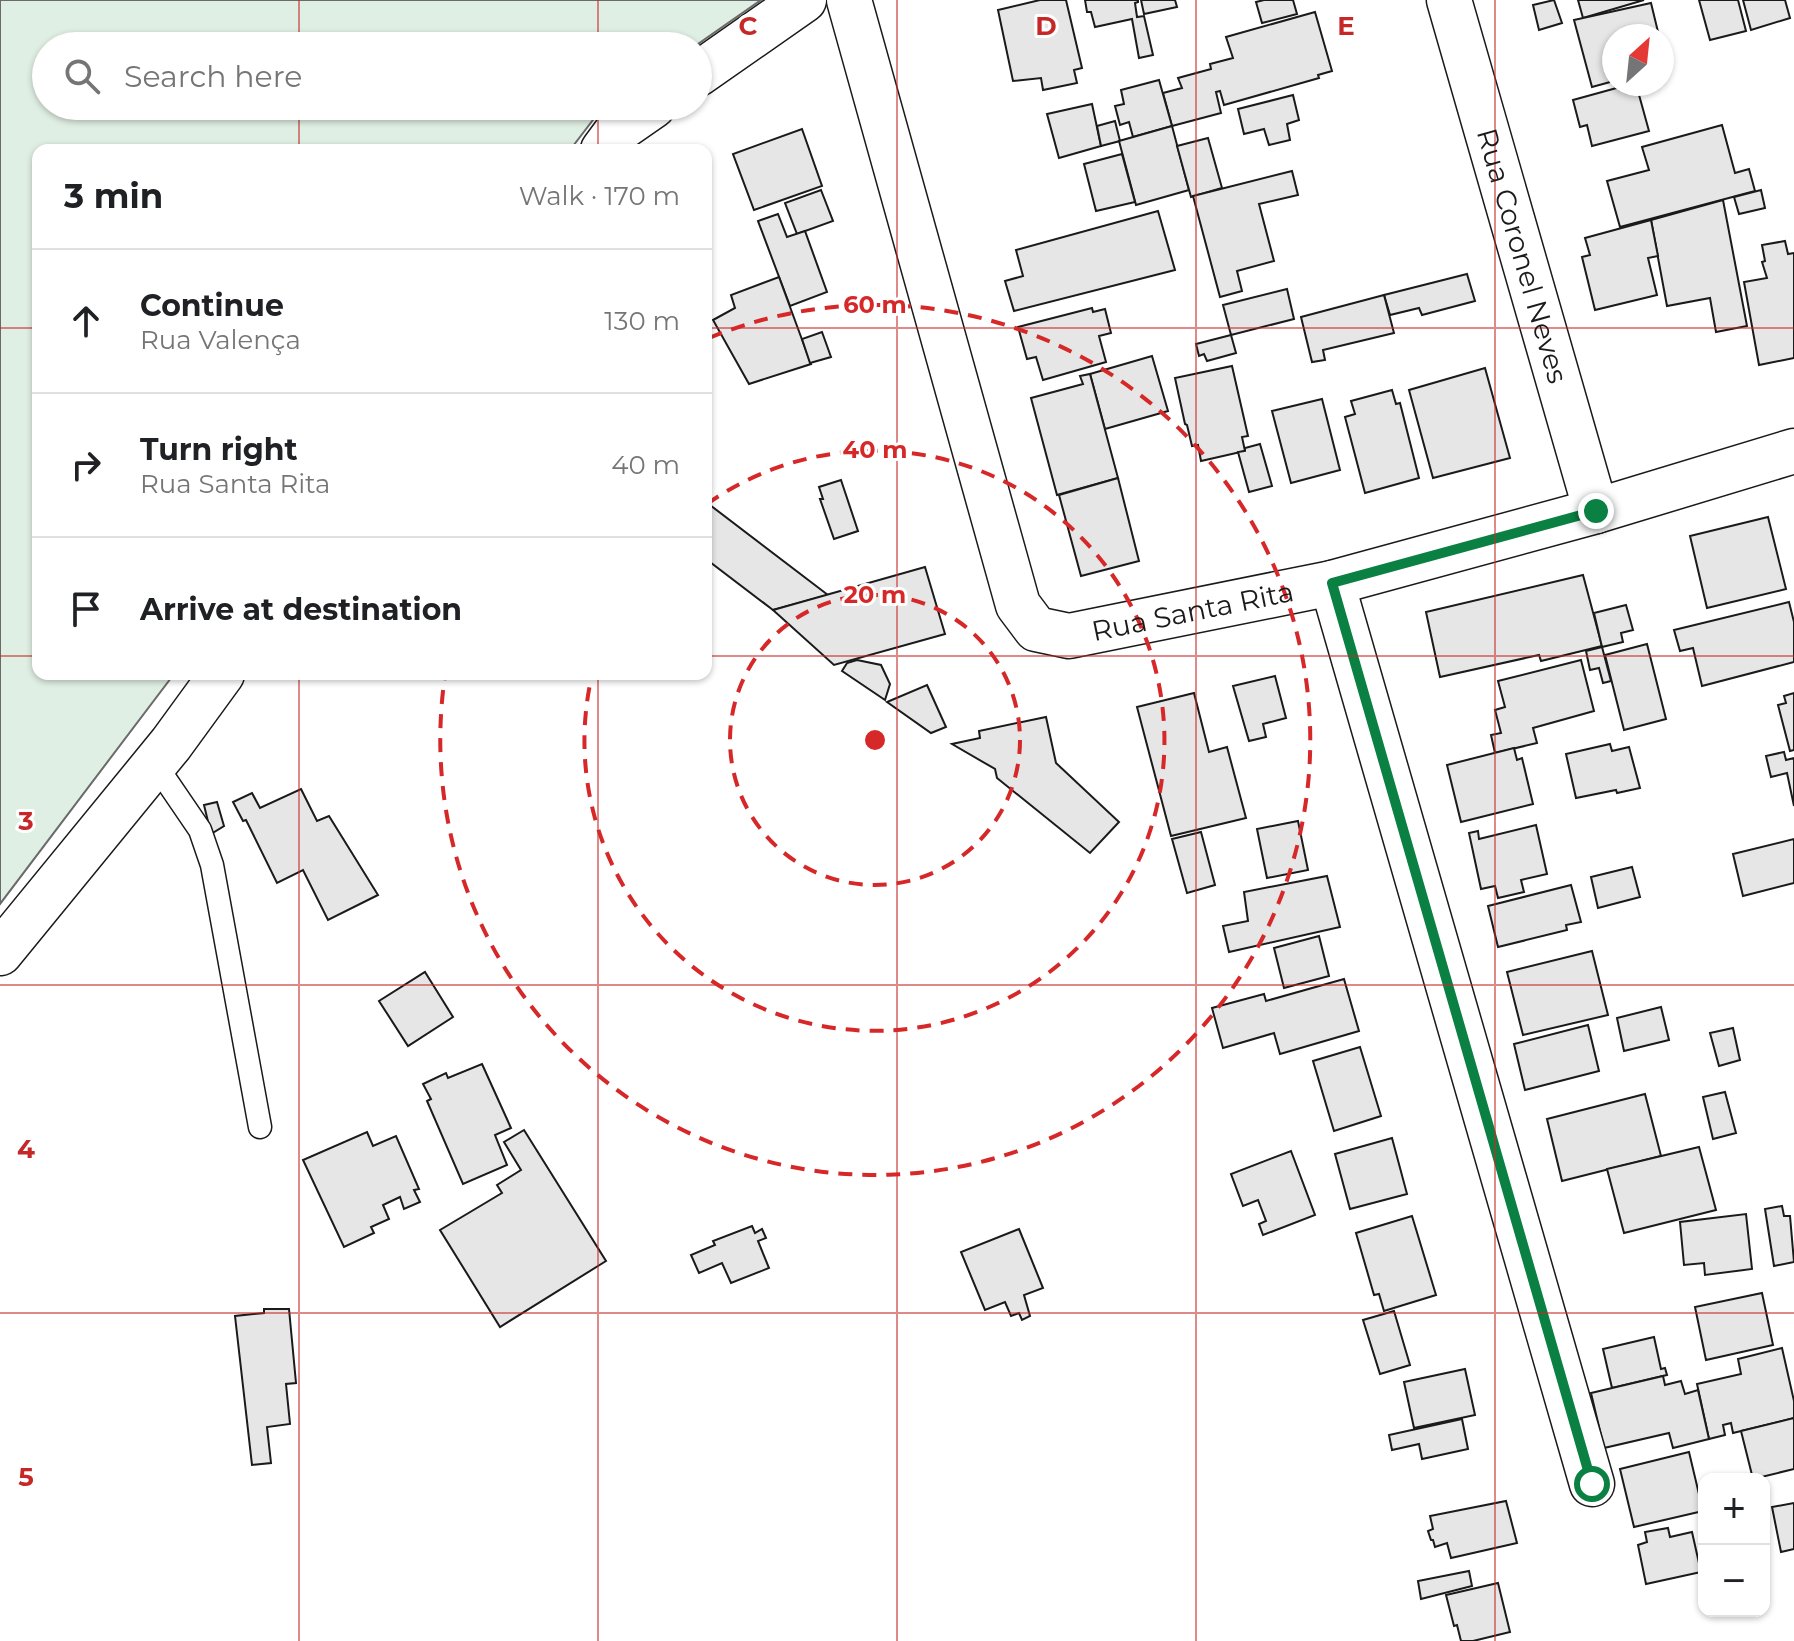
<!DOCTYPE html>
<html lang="en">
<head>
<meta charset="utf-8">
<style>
	body { margin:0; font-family:Montserrat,sans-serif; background:#f2f2f2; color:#202124 }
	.controls { position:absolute; right:24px; bottom:24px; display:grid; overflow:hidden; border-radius:16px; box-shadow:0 2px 6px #0004 }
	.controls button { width:72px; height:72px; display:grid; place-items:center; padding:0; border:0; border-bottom:2px solid #e0e0e0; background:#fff; color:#202124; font:40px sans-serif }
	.compass { position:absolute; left:1602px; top:24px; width:72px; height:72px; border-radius:50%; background:#fff; box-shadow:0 2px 6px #0004; rotate:27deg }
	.stop { position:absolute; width:24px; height:24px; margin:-18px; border:6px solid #0b8043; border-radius:50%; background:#fff }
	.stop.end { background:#0b8043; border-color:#fff; box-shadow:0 2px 8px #0008 }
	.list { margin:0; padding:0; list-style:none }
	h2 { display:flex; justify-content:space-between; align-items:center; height:104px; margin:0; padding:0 32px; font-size:34px }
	h2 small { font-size:26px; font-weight:400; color:#757577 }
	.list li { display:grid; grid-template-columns:52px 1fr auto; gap:24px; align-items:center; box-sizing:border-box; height:144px; padding:0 32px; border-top:2px solid #e0e0e0 }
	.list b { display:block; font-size:30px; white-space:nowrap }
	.list p { margin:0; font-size:26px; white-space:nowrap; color:#757577 }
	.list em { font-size:26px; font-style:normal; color:#757577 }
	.icon { flex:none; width:44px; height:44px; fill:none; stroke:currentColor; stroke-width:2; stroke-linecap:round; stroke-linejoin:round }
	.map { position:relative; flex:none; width:1794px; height:1641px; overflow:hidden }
	.search { position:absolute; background:#fff; box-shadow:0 2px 6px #0004; left:32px; top:32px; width:680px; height:88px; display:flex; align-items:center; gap:20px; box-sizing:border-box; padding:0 28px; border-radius:44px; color:#757577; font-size:30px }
	.panel { position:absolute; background:#fff; box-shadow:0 2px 6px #0004; left:32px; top:144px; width:680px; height:536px; border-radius:16px }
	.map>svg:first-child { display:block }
	.green { fill:#e0efe3; stroke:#6a6a6a; stroke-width:2 }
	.building { fill:#e6e6e6; stroke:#1a1a1a; stroke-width:2 }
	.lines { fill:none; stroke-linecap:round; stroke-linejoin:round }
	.service-casing { stroke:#1a1a1a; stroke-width:25 }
	.minor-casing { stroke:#1a1a1a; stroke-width:47 }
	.secondary-casing { stroke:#1a1a1a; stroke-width:47 }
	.service { stroke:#fff; stroke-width:22 }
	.minor { stroke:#fff; stroke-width:44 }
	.secondary { stroke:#fff; stroke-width:44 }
	.route { stroke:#0b8043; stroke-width:10 }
	.grid { fill:none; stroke:#c62828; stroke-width:2; stroke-opacity:0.55 }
	.ring { fill:none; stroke:#d62828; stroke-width:4; stroke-dasharray:14 10 }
	.labels { text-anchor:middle; stroke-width:6; stroke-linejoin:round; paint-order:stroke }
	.street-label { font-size:28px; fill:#1a1a1a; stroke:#fff }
	.grid-label { font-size:26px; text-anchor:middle; font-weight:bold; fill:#c62828; stroke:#fff; stroke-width:6; stroke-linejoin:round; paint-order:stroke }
	.centre { fill:#d62828; stroke:#fff; stroke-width:4 }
	.ring-label { font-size:24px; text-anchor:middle; font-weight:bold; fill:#d62828; stroke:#fff; stroke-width:6; stroke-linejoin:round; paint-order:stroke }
</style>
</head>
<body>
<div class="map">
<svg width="1794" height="1641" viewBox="0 0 1794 1641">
	<rect width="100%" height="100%" fill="#fff"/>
	<path class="green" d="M 0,0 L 761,0 L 695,46 L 46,46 L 46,106 L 610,106 L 596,116 L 570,150 L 38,150 L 38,674 L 174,674 L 0,904 Z"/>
	<g class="building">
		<path d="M 1040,0 L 1066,0 L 1082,68 L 1074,70 L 1077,83 L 1043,90 L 1041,78 L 1013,81 L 998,10 Z"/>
		<path d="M 1085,0 L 1138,0 L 1138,2 L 1135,3 L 1137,17 L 1144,16 L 1153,55 L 1139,58 L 1132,19 L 1095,27 L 1091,12 L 1087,12 Z"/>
		<path d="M 1141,0 L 1175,0 L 1177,7 L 1144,14 Z"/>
		<path d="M 1264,0 L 1293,0 L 1297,14 L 1262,23 L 1256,2 Z"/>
		<path d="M 1554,0 L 1562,23 L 1539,30 L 1533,5 Z"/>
		<path d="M 1578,0 L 1644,0 L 1583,18 Z"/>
		<path d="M 1699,0 L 1738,0 L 1746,31 L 1710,40 Z"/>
		<path d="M 1743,0 L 1785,0 L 1790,18 L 1751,30 Z"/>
		<path d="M 1651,3 L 1659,36 L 1614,36 L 1614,81 L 1592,87 L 1574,20 Z"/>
		<path d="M 1315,12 L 1332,71 L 1318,75 L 1319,78 L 1224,105 L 1220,91 L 1216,92 L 1221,113 L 1172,126 L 1163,93 L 1182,88 L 1178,78 L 1211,69 L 1210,64 L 1233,58 L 1226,37 Z"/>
		<path d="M 1159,80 L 1172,126 L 1133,137 L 1129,122 L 1120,125 L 1115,106 L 1124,104 L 1121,90 Z"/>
		<path d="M 1631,84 L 1636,84 L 1649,131 L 1592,146 L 1587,125 L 1580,127 L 1573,100 Z"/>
		<path d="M 1293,95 L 1299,120 L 1287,124 L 1290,140 L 1269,145 L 1264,129 L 1244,134 L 1238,109 Z"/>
		<path d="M 1092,104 L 1101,146 L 1059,158 L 1047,114 Z"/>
		<path d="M 1115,121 L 1120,141 L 1101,146 L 1097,126 Z"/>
		<path d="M 1722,125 L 1735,173 L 1749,169 L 1755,191 L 1620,227 L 1607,181 L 1649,170 L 1642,147 Z"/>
		<path d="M 1172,126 L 1189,190 L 1136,205 L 1119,141 Z"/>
		<path d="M 802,129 L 822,186 L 754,210 L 733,154 Z"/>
		<path d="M 1208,138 L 1222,188 L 1191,197 L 1177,146 Z"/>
		<path d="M 1122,154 L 1135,202 L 1096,211 L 1084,164 Z"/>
		<path d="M 1292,171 L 1298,195 L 1259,204 L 1274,261 L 1237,271 L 1242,291 L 1220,297 L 1193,196 Z"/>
		<path d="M 821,190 L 833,221 L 797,234 L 785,203 Z"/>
		<path d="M 1761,190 L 1765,208 L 1739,214 L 1734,197 Z"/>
		<path d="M 1723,200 L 1747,326 L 1716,332 L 1710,298 L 1667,306 L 1651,220 Z"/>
		<path d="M 1158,211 L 1175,270 L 1014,311 L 1005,281 L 1023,276 L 1016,250 Z"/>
		<path d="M 778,214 L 787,237 L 805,231 L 827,292 L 790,306 L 758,221 Z"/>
		<path d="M 1651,220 L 1658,256 L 1648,258 L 1657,295 L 1595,310 L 1582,257 L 1590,255 L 1585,238 Z"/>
		<path d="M 1785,241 L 1788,254 L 1794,253 L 1794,358 L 1759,365 L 1744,282 L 1767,278 L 1762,262 L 1765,261 L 1762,245 Z"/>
		<path d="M 1467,274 L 1475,301 L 1422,315 L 1419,308 L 1390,315 L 1384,295 Z"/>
		<path d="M 779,277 L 811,364 L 749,384 L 713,320 L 735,308 L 731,295 Z"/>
		<path d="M 1287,289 L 1294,319 L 1231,335 L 1223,305 Z"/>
		<path d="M 1384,295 L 1394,333 L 1323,350 L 1325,360 L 1312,362 L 1301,317 Z"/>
		<path d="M 1092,308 L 1093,312 L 1105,309 L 1111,333 L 1099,336 L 1106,362 L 1043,380 L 1036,357 L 1027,359 L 1018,327 Z"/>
		<path d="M 822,332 L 831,357 L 810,363 L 802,339 Z"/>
		<path d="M 1231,335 L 1236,353 L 1207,361 L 1204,354 L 1199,356 L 1196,344 Z"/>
		<path d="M 1152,356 L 1168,411 L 1105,429 L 1090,374 Z"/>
		<path d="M 1232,366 L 1248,436 L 1242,437 L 1245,451 L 1201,461 L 1198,445 L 1192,446 L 1187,425 L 1185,424 L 1175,378 Z"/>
		<path d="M 1485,368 L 1510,458 L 1433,478 L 1409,390 Z"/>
		<path d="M 1090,374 L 1118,478 L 1057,495 L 1031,398 L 1083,384 L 1080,376 Z"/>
		<path d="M 1392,390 L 1396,404 L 1400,403 L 1419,478 L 1365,493 L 1345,417 L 1355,414 L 1351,401 Z"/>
		<path d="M 1322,399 L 1340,470 L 1291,483 L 1272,411 Z"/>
		<path d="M 1260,444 L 1272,486 L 1249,492 L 1238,452 L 1245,451 L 1245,448 Z"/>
		<path d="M 1118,478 L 1139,561 L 1081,576 L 1059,495 Z"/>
		<path d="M 841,480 L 858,531 L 834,539 L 820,499 L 823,499 L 819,487 Z"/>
		<path d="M 706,502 L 828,595 L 773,610 L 706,559 Z"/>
		<path d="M 1768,517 L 1786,589 L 1707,608 L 1690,536 Z"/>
		<path d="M 925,567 L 945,634 L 834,665 L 773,610 Z"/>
		<path d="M 1583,575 L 1602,646 L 1541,661 L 1539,655 L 1440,677 L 1426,612 Z"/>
		<path d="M 1789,602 L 1794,622 L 1794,662 L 1702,686 L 1693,648 L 1680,651 L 1674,630 Z"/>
		<path d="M 1626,605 L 1633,630 L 1621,633 L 1623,642 L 1602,647 L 1594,613 Z"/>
		<path d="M 1647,644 L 1666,719 L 1624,730 L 1605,655 Z"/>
		<path d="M 1602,647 L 1611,681 L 1603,683 L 1599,668 L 1590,670 L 1586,651 Z"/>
		<path d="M 857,660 L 881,665 L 890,684 L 885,700 L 842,671 L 847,663 Z"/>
		<path d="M 1581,660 L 1594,711 L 1533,728 L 1537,743 L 1495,753 L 1491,735 L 1501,733 L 1495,710 L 1505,707 L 1498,681 Z"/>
		<path d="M 1275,676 L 1286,718 L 1263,724 L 1266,737 L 1249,741 L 1233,686 Z"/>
		<path d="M 927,685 L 946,727 L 931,733 L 887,702 Z"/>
		<path d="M 1194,693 L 1209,752 L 1227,747 L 1246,818 L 1171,836 L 1137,707 Z"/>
		<path d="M 1794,693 L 1794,750 L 1790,751 L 1778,705 L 1786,703 L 1784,696 Z"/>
		<path d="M 1046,717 L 1056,763 L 1119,822 L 1090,853 L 997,778 L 995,769 L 952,744 L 980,738 L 979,731 Z"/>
		<path d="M 1610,744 L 1612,751 L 1629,747 L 1640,788 L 1617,793 L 1616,790 L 1576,798 L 1566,754 Z"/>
		<path d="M 1514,748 L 1517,760 L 1522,758 L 1533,804 L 1461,822 L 1447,765 Z"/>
		<path d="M 1784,752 L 1786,760 L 1794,758 L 1794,806 L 1787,773 L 1771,777 L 1766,756 Z"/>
		<path d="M 301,789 L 317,821 L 329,816 L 378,895 L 328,920 L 303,870 L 277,883 L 246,820 L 243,821 L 233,802 L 252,793 L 260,808 Z"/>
		<path d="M 217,802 L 224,826 L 211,834 L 204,805 Z"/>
		<path d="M 1298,821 L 1308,870 L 1267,878 L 1257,829 Z"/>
		<path d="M 1536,825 L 1547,874 L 1521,880 L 1524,892 L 1498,898 L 1495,886 L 1481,889 L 1469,833 L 1478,831 L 1479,839 Z"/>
		<path d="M 1201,832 L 1215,885 L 1187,893 L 1172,839 Z"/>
		<path d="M 1794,839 L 1794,883 L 1743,896 L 1733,854 Z"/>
		<path d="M 1632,867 L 1640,897 L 1598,908 L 1591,877 Z"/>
		<path d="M 1327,876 L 1340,927 L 1229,952 L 1223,926 L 1248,921 L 1244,892 Z"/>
		<path d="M 1571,885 L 1581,922 L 1566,925 L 1567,930 L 1498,947 L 1488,906 Z"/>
		<path d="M 1319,936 L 1329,976 L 1284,988 L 1274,948 Z"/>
		<path d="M 1592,951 L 1608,1015 L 1523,1035 L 1507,972 Z"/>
		<path d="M 425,972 L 453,1017 L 408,1046 L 379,1001 Z"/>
		<path d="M 1344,979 L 1359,1031 L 1280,1054 L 1274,1033 L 1223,1048 L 1212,1008 L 1264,994 L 1266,1001 Z"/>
		<path d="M 1661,1007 L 1669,1040 L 1624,1051 L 1617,1018 Z"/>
		<path d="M 1588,1025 L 1599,1071 L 1525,1090 L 1514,1044 Z"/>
		<path d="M 1733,1028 L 1740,1060 L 1719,1066 L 1710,1033 Z"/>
		<path d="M 1360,1047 L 1381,1116 L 1334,1131 L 1313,1061 Z"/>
		<path d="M 482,1064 L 511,1128 L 495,1135 L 507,1165 L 463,1184 L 427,1101 L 431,1099 L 423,1084 L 446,1073 L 448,1078 Z"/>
		<path d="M 1725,1092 L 1736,1133 L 1713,1139 L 1703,1097 Z"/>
		<path d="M 1645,1094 L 1661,1156 L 1562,1181 L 1547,1119 Z"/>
		<path d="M 524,1130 L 606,1261 L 500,1327 L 440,1230 L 502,1193 L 497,1185 L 521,1170 L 504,1142 Z"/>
		<path d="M 367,1132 L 373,1146 L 396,1136 L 419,1189 L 414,1190 L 420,1202 L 404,1209 L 400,1197 L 383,1205 L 389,1219 L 371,1227 L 374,1233 L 344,1247 L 303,1160 Z"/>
		<path d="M 1392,1138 L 1407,1194 L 1350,1209 L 1335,1154 Z"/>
		<path d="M 1699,1147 L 1716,1210 L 1624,1233 L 1607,1169 Z"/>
		<path d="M 1291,1151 L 1315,1215 L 1263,1235 L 1259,1224 L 1266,1221 L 1258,1200 L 1243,1206 L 1231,1174 Z"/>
		<path d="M 1782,1206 L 1784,1216 L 1790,1216 L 1794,1262 L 1774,1266 L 1765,1209 Z"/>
		<path d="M 1746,1214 L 1752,1269 L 1705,1275 L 1704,1263 L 1684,1265 L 1680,1222 Z"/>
		<path d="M 1412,1216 L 1436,1295 L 1384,1311 L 1379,1294 L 1374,1295 L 1356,1233 Z"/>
		<path d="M 752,1226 L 755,1233 L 762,1229 L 766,1238 L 758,1241 L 769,1268 L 731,1283 L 722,1263 L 699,1273 L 691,1255 L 715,1245 L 713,1241 Z"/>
		<path d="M 1019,1229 L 1043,1288 L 1024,1295 L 1030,1316 L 1022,1320 L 1019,1313 L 1011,1316 L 1005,1302 L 985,1310 L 961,1252 Z"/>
		<path d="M 1762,1293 L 1773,1345 L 1706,1360 L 1695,1307 Z"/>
		<path d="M 264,1309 L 289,1309 L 296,1383 L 286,1384 L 290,1424 L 267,1427 L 271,1463 L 252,1465 L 235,1316 L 264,1313 Z"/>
		<path d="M 1394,1311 L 1410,1365 L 1380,1374 L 1363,1320 Z"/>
		<path d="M 1654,1337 L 1661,1369 L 1665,1368 L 1667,1375 L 1612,1388 L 1603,1349 Z"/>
		<path d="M 1782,1348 L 1794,1401 L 1794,1418 L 1733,1433 L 1731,1423 L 1723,1425 L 1725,1435 L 1709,1439 L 1697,1384 L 1741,1374 L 1738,1359 Z"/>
		<path d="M 1465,1369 L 1475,1415 L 1414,1428 L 1404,1382 Z"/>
		<path d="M 1663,1376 L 1665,1385 L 1681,1381 L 1685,1394 L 1698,1390 L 1709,1439 L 1673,1448 L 1669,1433 L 1604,1448 L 1591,1393 Z"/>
		<path d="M 1794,1418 L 1794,1469 L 1753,1479 L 1741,1431 Z"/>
		<path d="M 1462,1419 L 1468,1449 L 1422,1459 L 1419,1444 L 1392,1450 L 1389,1435 Z"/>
		<path d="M 1689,1452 L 1703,1511 L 1634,1527 L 1620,1469 Z"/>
		<path d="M 1506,1501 L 1517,1543 L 1451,1558 L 1447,1543 L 1435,1547 L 1433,1540 L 1431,1540 L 1428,1531 L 1433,1529 L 1430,1516 Z"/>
		<path d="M 1794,1503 L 1794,1549 L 1781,1552 L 1772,1507 Z"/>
		<path d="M 1668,1528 L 1670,1537 L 1692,1532 L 1701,1572 L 1646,1584 L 1638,1545 L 1647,1542 L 1645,1532 Z"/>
		<path d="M 1469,1571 L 1472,1586 L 1421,1599 L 1418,1581 Z"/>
		<path d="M 1498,1583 L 1510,1632 L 1473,1641 L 1461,1641 L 1457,1625 L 1454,1626 L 1446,1595 Z"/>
	</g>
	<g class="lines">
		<g class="service-casing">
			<path id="service" d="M 155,764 L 200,830 L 212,865 L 260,1127"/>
		</g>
		<g class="minor-casing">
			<g id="minor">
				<path id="s1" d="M 849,0 L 1018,605 L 1036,629 L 1069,636 L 1332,583 L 1596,511 L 1794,451"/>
				<path id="s2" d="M 1449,0 L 1596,511"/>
				<path d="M 1332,583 L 1592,1484"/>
			</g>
		</g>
		<g class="secondary-casing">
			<g id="secondary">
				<path d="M 698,74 L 804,0"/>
				<path d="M 603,150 L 617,131 L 653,106"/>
				<path d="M 0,953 L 171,744 L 222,674"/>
			</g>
		</g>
		<use href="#service" class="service"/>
		<use href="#minor" class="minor"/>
		<use href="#secondary" class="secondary"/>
	</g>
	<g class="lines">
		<path class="route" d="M 1592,1484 L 1332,583 L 1596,511"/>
	</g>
	<path class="grid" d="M 299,0 L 299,46M 598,0 L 598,46M 897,0 L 897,1641M 1196,0 L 1196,1641M 1495,0 L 1495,1641M 299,106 L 299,150M 598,106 L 598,150M 0,328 L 38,328M 706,328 L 1794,328M 0,656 L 38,656M 706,656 L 1794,656M 299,674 L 299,1641M 598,674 L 598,1641M 0,985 L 1794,985M 0,1313 L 1794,1313"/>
	<g class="ring">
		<circle cx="875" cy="740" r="145"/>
		<path d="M707 504A290 290 0 1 1 592 675"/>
		<path d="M709 338A435 435 0 1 1 445 676"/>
	</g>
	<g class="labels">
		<g class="street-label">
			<text dy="10" stroke="none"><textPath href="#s2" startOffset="266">Rua Coronel Neves</textPath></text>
			<text dy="10" stroke="none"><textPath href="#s1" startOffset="818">Rua Santa Rita</textPath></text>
		</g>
	</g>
	<g class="grid-label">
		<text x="748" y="35">C</text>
		<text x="1046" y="35">D</text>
		<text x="1346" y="35">E</text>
		<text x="26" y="830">3</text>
		<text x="26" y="1158">4</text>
		<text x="26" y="1486">5</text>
	</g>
	<circle cx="875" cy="740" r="12" class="centre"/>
	<g class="ring-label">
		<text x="875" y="313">60 m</text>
		<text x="875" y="458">40 m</text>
		<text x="875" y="603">20 m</text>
	</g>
</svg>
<div class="controls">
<button>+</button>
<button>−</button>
</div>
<svg class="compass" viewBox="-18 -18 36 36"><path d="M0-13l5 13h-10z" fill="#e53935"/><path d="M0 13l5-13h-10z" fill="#757577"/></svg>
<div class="stop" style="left:1592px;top:1484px"></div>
<div class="stop end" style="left:1596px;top:511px"></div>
<div class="search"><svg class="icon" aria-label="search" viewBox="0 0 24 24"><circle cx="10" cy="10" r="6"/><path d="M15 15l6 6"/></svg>Search here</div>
<section class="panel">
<h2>3 min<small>Walk · 170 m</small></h2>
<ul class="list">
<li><svg class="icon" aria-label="ahead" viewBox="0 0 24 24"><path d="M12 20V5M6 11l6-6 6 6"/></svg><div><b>Continue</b><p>Rua Valença</p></div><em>130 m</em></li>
<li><svg class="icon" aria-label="right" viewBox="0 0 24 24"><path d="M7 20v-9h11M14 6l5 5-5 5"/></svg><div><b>Turn right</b><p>Rua Santa Rita</p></div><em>40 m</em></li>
<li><svg class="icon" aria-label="arrive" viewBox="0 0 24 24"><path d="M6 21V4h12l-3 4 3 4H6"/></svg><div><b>Arrive at destination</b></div></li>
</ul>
</section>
</div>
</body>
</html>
